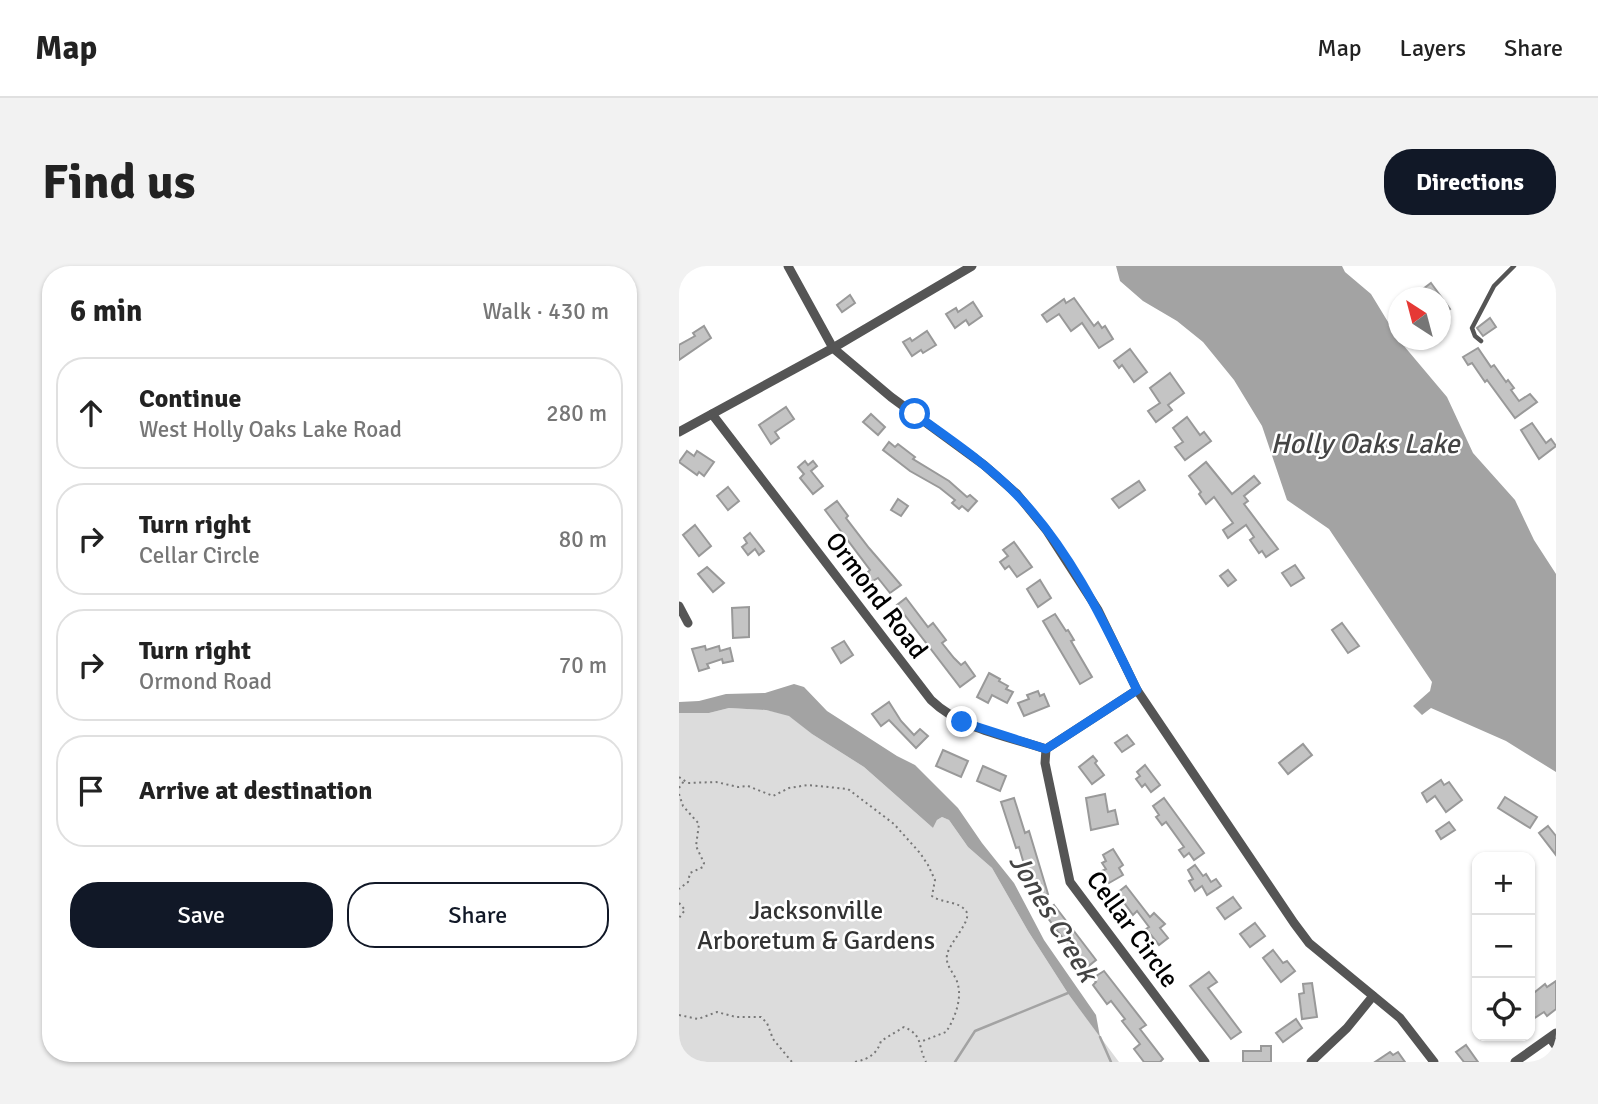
<!DOCTYPE html>
<html lang="en">
<head>
<meta charset="utf-8">
<style>
	body { margin:0; font-family:Signika,sans-serif; background:#f2f2f2; color:#222 }
	.controls { position:absolute; right:21px; bottom:21px; display:grid; overflow:hidden; border-radius:14px; box-shadow:0 2px 5px #0004 }
	.controls button { width:63px; height:63px; display:grid; place-items:center; padding:0; border:0; border-bottom:2px solid #e0e0e0; background:#fff; color:#222; font:35px sans-serif }
	.compass { position:absolute; left:709px; top:21px; width:63px; height:63px; border-radius:50%; background:#fff; box-shadow:0 2px 5px #0004; rotate:324deg }
	.stop { position:absolute; width:21px; height:21px; margin:-16px; border:5px solid #1a73e8; border-radius:50%; background:#fff }
	.stop.end { background:#1a73e8; border-color:#fff; box-shadow:0 2px 7px #0008 }
	.list { margin:0; padding:0; list-style:none }
	h2 { display:flex; justify-content:space-between; align-items:center; height:91px; margin:0; padding:0 28px; font-size:30px }
	h2 small { font-size:23px; font-weight:400; color:#767676 }
	.list li { display:grid; grid-template-columns:46px 1fr auto; gap:21px; align-items:center; box-sizing:border-box; height:112px; margin:0 14px 14px; padding:0 14px; border:2px solid #e0e0e0; border-radius:28px }
	.list b { display:block; font-size:26px; white-space:nowrap }
	.list p { margin:0; font-size:23px; white-space:nowrap; color:#767676 }
	.list em { font-size:23px; font-style:normal; color:#767676 }
	.actions { display:flex; gap:14px; padding:21px 28px }
	.actions a { flex:1; padding:16px 0; border:2px solid #111827; border-radius:28px; text-align:center; font-size:24px; color:#111827 }
	.actions .main { background:#111827; color:#fff }
	.icon { flex:none; width:38px; height:38px; fill:none; stroke:currentColor; stroke-width:2; stroke-linecap:round; stroke-linejoin:round }
	.map { position:relative; flex:none; width:877px; height:796px; overflow:hidden; border-radius:28px }
	header { display:flex; align-items:center; gap:42px; box-sizing:border-box; height:98px; padding:0 35px; background:#fff; border-bottom:2px solid #e0e0e0 }
	header strong { font-size:33px }
	nav { display:flex; gap:38px; margin-inline-start:auto; font-size:24px }
	.intro { display:flex; align-items:center; justify-content:space-between; box-sizing:border-box; height:168px; padding:0 42px }
	h1 { margin:0; font-size:49px }
	.button { padding:18px 32px; border-radius:28px; background:#111827; color:#fff; font-size:24px; font-weight:700 }
	main { display:flex; gap:42px; padding:0 42px }
	aside { flex:1; background:#fff; border-radius:28px; box-shadow:0 2px 5px #0004 }
	.map>svg:first-child { display:block }
	.green { fill:#dcdcdc }
	.water { fill:#a3a3a3 }
	.lines { fill:none; stroke-linecap:round; stroke-linejoin:round }
	.stream { stroke:#a3a3a3; stroke-width:2.5 }
	.building { fill:#c4c4c4; stroke:#999; stroke-width:2 }
	.path { stroke:#777; stroke-width:2; stroke-dasharray:2 3.5; stroke-linecap:butt }
	.service { stroke:#555; stroke-width:4.5 }
	.minor { stroke:#555; stroke-width:9 }
	.route { stroke:#1a73e8; stroke-width:9 }
	.labels { text-anchor:middle; stroke-width:5; stroke-linejoin:round; paint-order:stroke }
	.street-label { font-size:26px; fill:#000; stroke:#fff }
	.park-label { font-size:26px; fill:#333; stroke:#fff }
	.water-label { font-size:28px; font-style:italic; fill:#444; stroke:#fff }
</style>
</head>
<body>
<header>
<strong>Map</strong>
<nav><a>Map</a><a>Layers</a><a>Share</a></nav>
</header>
<div class="intro"><h1>Find us</h1><a class="button">Directions</a></div>
<main>
<aside>
<h2>6 min<small>Walk · 430 m</small></h2>
<ul class="list">
<li><svg class="icon" aria-label="ahead" viewBox="0 0 24 24"><path d="M12 20V5M6 11l6-6 6 6"/></svg><div><b>Continue</b><p>West Holly Oaks Lake Road</p></div><em>280 m</em></li>
<li><svg class="icon" aria-label="right" viewBox="0 0 24 24"><path d="M7 20v-9h11M14 6l5 5-5 5"/></svg><div><b>Turn right</b><p>Cellar Circle</p></div><em>80 m</em></li>
<li><svg class="icon" aria-label="right" viewBox="0 0 24 24"><path d="M7 20v-9h11M14 6l5 5-5 5"/></svg><div><b>Turn right</b><p>Ormond Road</p></div><em>70 m</em></li>
<li><svg class="icon" aria-label="arrive" viewBox="0 0 24 24"><path d="M6 21V4h12l-3 4 3 4H6"/></svg><div><b>Arrive at destination</b></div></li>
</ul>
<div class="actions"><a class="main">Save</a><a>Share</a></div>
</aside>
<div class="map">
<svg width="877" height="796" viewBox="0 0 877 796">
	<rect width="100%" height="100%" fill="#fff"/>
	<path class="green" d="M 50,442 L 87,444 L 110,449 L 133,468 L 185,501 L 254,562 L 258,554 L 263,551 L 270,554 L 289,581 L 313,602 L 349,665 L 390,729 L 440,796 L 0,796 L 0,447 L 30,447 Z"/>
	<g class="water">
		<path d="M 437,0 L 663,0 L 666,6 L 692,28 L 720,74 L 768,131 L 794,187 L 836,234 L 855,274 L 877,308 L 877,506 L 827,475 L 752,442 L 743,449 L 734,440 L 751,425 L 753,416 L 650,263 L 608,234 L 583,160 L 555,114 L 524,76 L 498,55 L 464,35 L 441,15 Z"/>
		<path d="M 115,418 L 125,421 L 148,445 L 218,490 L 236,499 L 279,542 L 303,577 L 335,617 L 365,674 L 417,749 L 421,771 L 390,729 L 349,665 L 313,602 L 289,581 L 270,554 L 263,551 L 258,554 L 254,562 L 185,501 L 133,468 L 110,450 L 87,444 L 50,442 L 30,447 L 0,447 L 0,436 L 20,435 L 47,428 L 86,427 Z"/>
	</g>
	<g class="lines">
		<g class="stream">
			<path d="M 421,771 L 432,796"/>
			<path d="M 276,796 L 296,765 L 389,727"/>
		</g>
	</g>
	<g class="building">
		<path d="M 752,17 L 771,43 L 761,50 L 761,32 L 732,32 Z"/>
		<path d="M 171,29 L 176,37 L 163,46 L 158,39 Z"/>
		<path d="M 395,32 L 415,60 L 419,56 L 423,62 L 426,60 L 434,73 L 420,82 L 403,57 L 392,65 L 380,48 L 368,56 L 363,49 L 385,33 L 387,37 Z"/>
		<path d="M 294,36 L 303,50 L 290,59 L 287,54 L 276,62 L 267,48 L 277,42 L 279,46 Z"/>
		<path d="M 811,52 L 817,61 L 804,70 L 798,62 Z"/>
		<path d="M 25,60 L 32,72 L 0,94 L 0,79 L 16,70 L 14,67 Z"/>
		<path d="M 248,65 L 257,79 L 244,87 L 242,84 L 233,90 L 224,76 L 231,72 L 233,75 Z"/>
		<path d="M 799,82 L 812,101 L 815,99 L 827,116 L 829,114 L 835,122 L 832,124 L 840,135 L 851,128 L 858,136 L 836,152 L 808,114 L 806,116 L 793,97 L 789,99 L 784,91 Z"/>
		<path d="M 451,83 L 468,106 L 455,116 L 443,99 L 440,102 L 435,95 Z"/>
		<path d="M 491,107 L 505,127 L 489,139 L 493,144 L 477,156 L 469,145 L 481,137 L 471,122 Z"/>
		<path d="M 107,141 L 115,153 L 96,166 L 100,172 L 92,178 L 80,159 Z"/>
		<path d="M 192,148 L 206,161 L 199,169 L 184,156 Z"/>
		<path d="M 508,151 L 521,169 L 525,166 L 532,175 L 506,194 L 496,181 L 504,176 L 494,162 Z"/>
		<path d="M 853,157 L 867,177 L 872,173 L 877,180 L 860,193 L 842,164 Z"/>
		<path d="M 210,176 L 216,181 L 219,178 L 236,191 L 234,193 L 270,215 L 288,231 L 291,229 L 298,235 L 289,245 L 283,240 L 280,243 L 273,237 L 276,234 L 261,222 L 231,205 L 204,184 Z"/>
		<path d="M 8,185 L 15,190 L 18,185 L 35,196 L 25,210 L 20,206 L 18,209 L 0,196 Z"/>
		<path d="M 126,195 L 129,199 L 134,195 L 138,200 L 132,205 L 144,220 L 134,228 L 121,212 L 125,208 L 119,201 Z"/>
		<path d="M 527,196 L 553,228 L 575,210 L 581,217 L 565,230 L 569,235 L 565,238 L 599,283 L 587,291 L 583,285 L 580,287 L 571,274 L 575,271 L 567,259 L 549,272 L 544,264 L 554,257 L 535,231 L 527,238 L 520,228 L 522,226 L 510,210 Z"/>
		<path d="M 460,215 L 466,224 L 440,242 L 433,233 Z"/>
		<path d="M 49,221 L 60,235 L 49,244 L 38,230 Z"/>
		<path d="M 219,233 L 229,240 L 222,250 L 212,244 Z"/>
		<path d="M 158,235 L 169,250 L 167,252 L 190,282 L 222,319 L 211,327 L 199,312 L 187,319 L 183,314 L 190,308 L 189,306 L 191,304 L 146,244 Z"/>
		<path d="M 16,259 L 32,280 L 20,290 L 4,269 Z"/>
		<path d="M 71,267 L 85,285 L 80,289 L 76,283 L 69,289 L 63,281 L 68,277 L 65,272 Z"/>
		<path d="M 335,276 L 353,301 L 338,311 L 330,300 L 326,303 L 321,296 L 329,290 L 324,284 Z"/>
		<path d="M 616,299 L 625,312 L 612,320 L 603,307 Z"/>
		<path d="M 28,301 L 45,317 L 34,326 L 19,308 Z"/>
		<path d="M 549,304 L 557,314 L 549,320 L 541,310 Z"/>
		<path d="M 361,314 L 372,332 L 359,341 L 348,323 Z"/>
		<path d="M 227,332 L 249,361 L 254,357 L 267,374 L 263,377 L 275,392 L 282,399 L 286,396 L 296,410 L 281,421 L 218,339 Z"/>
		<path d="M 70,341 L 70,371 L 54,372 L 53,342 Z"/>
		<path d="M 376,348 L 387,365 L 389,364 L 395,374 L 392,375 L 413,411 L 401,418 L 364,355 Z"/>
		<path d="M 663,357 L 680,380 L 669,387 L 653,364 Z"/>
		<path d="M 165,375 L 174,389 L 162,397 L 153,382 Z"/>
		<path d="M 26,380 L 27,384 L 40,380 L 41,385 L 51,382 L 54,395 L 44,397 L 43,393 L 28,398 L 30,402 L 20,405 L 13,383 Z"/>
		<path d="M 310,407 L 321,413 L 320,415 L 329,420 L 327,423 L 334,426 L 328,437 L 313,429 L 309,437 L 298,431 Z"/>
		<path d="M 359,425 L 361,430 L 365,428 L 370,440 L 345,450 L 339,437 L 350,433 L 348,429 Z"/>
		<path d="M 210,436 L 222,455 L 235,469 L 241,463 L 249,470 L 237,482 L 210,454 L 202,460 L 193,448 Z"/>
		<path d="M 448,469 L 455,478 L 443,486 L 436,477 Z"/>
		<path d="M 624,478 L 633,489 L 609,508 L 600,497 Z"/>
		<path d="M 264,484 L 289,495 L 282,511 L 257,500 Z"/>
		<path d="M 414,490 L 418,495 L 416,497 L 425,509 L 413,518 L 400,501 Z"/>
		<path d="M 466,499 L 481,519 L 472,526 L 466,518 L 463,521 L 457,513 L 461,510 L 458,506 Z"/>
		<path d="M 304,500 L 327,510 L 321,525 L 298,515 Z"/>
		<path d="M 762,514 L 765,519 L 770,516 L 783,534 L 767,546 L 756,530 L 748,536 L 743,527 Z"/>
		<path d="M 426,528 L 429,546 L 436,544 L 439,558 L 412,564 L 407,532 Z"/>
		<path d="M 826,531 L 858,551 L 851,562 L 819,542 Z"/>
		<path d="M 335,532 L 346,567 L 350,565 L 369,628 L 357,632 L 351,616 L 347,617 L 343,606 L 347,605 L 340,581 L 337,582 L 322,536 Z"/>
		<path d="M 485,532 L 525,587 L 515,594 L 510,587 L 505,591 L 500,584 L 505,581 L 487,556 L 483,559 L 477,551 L 480,549 L 474,540 Z"/>
		<path d="M 770,556 L 776,564 L 762,573 L 757,565 Z"/>
		<path d="M 869,560 L 877,570 L 877,589 L 860,567 Z"/>
		<path d="M 434,583 L 444,599 L 440,602 L 444,609 L 430,617 L 423,605 L 427,603 L 423,597 L 427,595 L 424,589 Z"/>
		<path d="M 516,599 L 524,610 L 527,608 L 532,616 L 537,613 L 542,620 L 528,629 L 523,620 L 516,625 L 510,615 L 514,613 L 509,604 Z"/>
		<path d="M 447,620 L 471,651 L 475,647 L 486,658 L 481,662 L 489,672 L 480,679 L 467,663 L 470,661 L 458,645 L 454,649 L 438,627 Z"/>
		<path d="M 554,631 L 562,642 L 546,653 L 538,642 Z"/>
		<path d="M 375,639 L 417,694 L 407,702 L 400,693 L 397,695 L 386,681 L 389,679 L 365,647 Z"/>
		<path d="M 576,657 L 586,670 L 571,681 L 561,668 Z"/>
		<path d="M 594,684 L 604,697 L 608,695 L 616,705 L 602,716 L 584,692 Z"/>
		<path d="M 425,705 L 467,759 L 461,763 L 484,793 L 481,796 L 465,796 L 455,783 L 461,778 L 443,755 L 446,753 L 432,735 L 428,738 L 414,719 L 417,716 L 414,712 Z"/>
		<path d="M 530,706 L 538,716 L 529,722 L 562,766 L 552,773 L 511,720 Z"/>
		<path d="M 877,715 L 877,743 L 868,750 L 865,746 L 851,755 L 851,730 L 866,718 L 868,721 Z"/>
		<path d="M 633,717 L 638,751 L 623,753 L 620,728 L 625,727 L 624,718 Z"/>
		<path d="M 617,753 L 623,762 L 604,776 L 597,767 Z"/>
		<path d="M 787,779 L 799,796 L 785,796 L 777,786 Z"/>
		<path d="M 582,780 L 592,780 L 592,796 L 564,796 L 564,785 L 582,785 Z"/>
		<path d="M 711,786 L 714,789 L 719,786 L 726,796 L 696,796 Z"/>
	</g>
	<g class="lines">
		<g class="path">
			<path d="M 0,511 L 9,517 L 37,516 L 59,521 L 69,520 L 94,530 L 110,522 L 129,519 L 169,523 L 215,558 L 241,587 L 249,599 L 256,614 L 253,630 C 262,637 280,635 287,645 C 294,654 270,677 268,689 C 266,701 277,708 279,719 C 283,734 275,754 267,766 L 241,776"/>
			<path d="M 0,522 L 5,515"/>
			<path d="M 0,528 L 4,540 L 20,558 L 17,580 L 25,597 L 24,601 L 11,607 L 9,616 L 0,623"/>
			<path d="M 0,637 L 6,644 L 0,652"/>
			<path d="M 0,749 L 19,753 L 38,746 L 57,751 L 82,751 L 88,757 L 94,773 L 113,796"/>
			<path d="M 176,796 C 190,793 198,788 202,775 L 225,761 C 245,770 238,779 247,796"/>
		</g>
		<path class="service" d="M 802,75 L 796,70 L 793,62 L 815,20 L 835,0"/>
		<g class="minor">
			<path d="M 109,0 L 154,82 L 212,131 L 305,199 L 338,228 L 368,265 L 419,344 L 458,424 L 615,657 L 630,677 L 721,752 L 755,796"/>
			<path d="M 33,148 L 252,434 C 282,463 328,470 367,483"/>
			<path d="M 0,166 L 154,82 L 293,0"/>
			<path d="M 0,340 L 9,357"/>
			<path d="M 458,424 L 367,483 L 366,497 L 391,616 L 526,796"/>
			<path d="M 871,772 L 877,780"/>
			<path d="M 632,796 L 668,762 L 694,730"/>
			<path d="M 836,796 L 877,767"/>
		</g>
	</g>
	<g class="lines">
		<path class="route" d="M 236,148 C 270,173 307,197 337,228 C 391,283 425,356 458,424 L 367,483 L 283,456"/>
	</g>
	<g class="labels">
		<g class="street-label">
			<text transform="translate(198 329) rotate(53)" y="9">Ormond Road</text>
			<text transform="translate(454 663) rotate(54)" y="9">Cellar Circle</text>
		</g>
		<g class="park-label">
			<text x="137" y="653">Jacksonville<tspan x="137" dy="30">Arboretum &amp; Gardens</tspan></text>
		</g>
		<g class="water-label">
			<text x="686" y="187">Holly Oaks Lake</text>
			<text transform="translate(375 651) rotate(59)" y="10">Jones Creek</text>
		</g>
	</g>
</svg>
<div class="controls">
<button>+</button>
<button>−</button>
<button><svg class="icon" aria-label="locate" viewBox="0 0 24 24"><circle cx="12" cy="12" r="6"/><path d="M12 2v4M12 18v4M2 12h4M18 12h4"/></svg></button>
</div>
<svg class="compass" viewBox="-18 -18 36 36"><path d="M0-13l5 13h-10z" fill="#e53935"/><path d="M0 13l5-13h-10z" fill="#767676"/></svg>
<div class="stop" style="left:236px;top:148px"></div>
<div class="stop end" style="left:283px;top:456px"></div>
</div>
</main>
</body>
</html>
